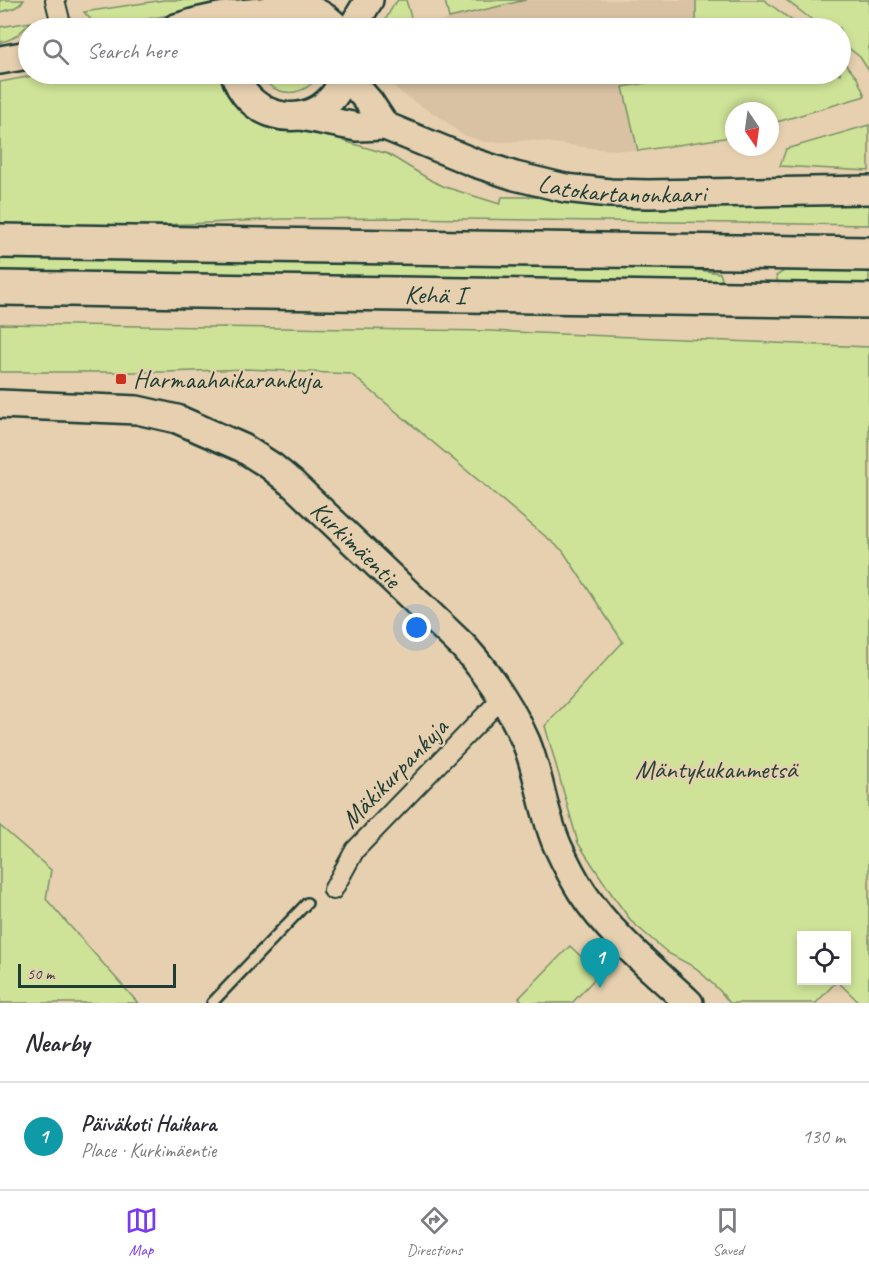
<!DOCTYPE html>
<html lang="en">
<head>
<meta charset="utf-8">
<style>
	body { margin:0; font-family:Caveat,sans-serif; background:#f7f7f7; color:#2b2b33 }
	.controls { position:absolute; right:18px; bottom:18px; display:grid; overflow:hidden; border-radius:0px; box-shadow:0 3px 9px #0003 }
	.controls button { width:54px; height:54px; display:grid; place-items:center; padding:0; border:0; border-bottom:2px solid #e1e1e2; background:#fff; color:#2b2b33; font:30px sans-serif }
	.compass { position:absolute; left:725px; top:102px; width:54px; height:54px; border-radius:50%; background:#fff; box-shadow:0 3px 9px #0003; rotate:167deg }
	.scale { position:absolute; left:18px; bottom:15px; width:158px; box-sizing:border-box; padding-left:6px; border:3px solid #1f3d34; border-top:0; font-size:16px; line-height:21px; white-space:nowrap; color:#1f3d34; -webkit-text-stroke:4px #e6d0af; paint-order:stroke }
	.you { position:absolute; left:417px; top:628px; width:21px; height:21px; margin:-15px; border:4px solid #fff; border-radius:50%; background:#1a73e8; box-shadow:0 0 0 9px #1a73e833 }
	.badge { display:grid; place-items:center; width:39px; height:39px; border-radius:50%; background:#7c3aed; color:#fff; font-size:20px; font-weight:700 }
	.pin { position:absolute; translate:-50% -50px; filter:drop-shadow(0 2px 3px #0008) }
	.pin::after { content:''; position:absolute; top:32px; width:21px; height:18px; background:inherit; clip-path:polygon(0 0,100% 0,50% 100%) }
	.list { margin:0; padding:0; list-style:none }
	h2 { display:flex; justify-content:space-between; align-items:center; height:78px; margin:0; padding:0 24px; font-size:26px }
	h2 small { font-size:20px; font-weight:400; color:#7c7c81 }
	.list li { display:grid; grid-template-columns:39px 1fr auto; gap:18px; align-items:center; box-sizing:border-box; height:108px; padding:0 24px; border-top:2px solid #e1e1e2 }
	.list b { display:block; font-size:22px; white-space:nowrap }
	.list p { margin:0; font-size:20px; white-space:nowrap; color:#7c7c81 }
	.list em { font-size:20px; font-style:normal; color:#7c7c81 }
	.icon { flex:none; width:33px; height:33px; fill:none; stroke:currentColor; stroke-width:2; stroke-linecap:round; stroke-linejoin:round }
	.map { position:relative; flex:none; width:869px; height:1003px; overflow:hidden }
	.search { position:absolute; background:#fff; box-shadow:0 3px 9px #0003; left:18px; right:18px; top:18px; height:66px; display:flex; align-items:center; gap:15px; box-sizing:border-box; padding:0 21px; border-radius:33px; color:#7c7c81; font-size:22px }
	.sheet { height:186px; background:#fff }
	nav { display:flex; justify-content:space-around; align-items:center; box-sizing:border-box; height:84px; border-top:2px solid #e1e1e2; background:#fff; font-size:16px; color:#7c7c81 }
	nav a { display:grid; justify-items:center; gap:3px }
	nav .on { color:#7c3aed }
	.map>svg:first-child { display:block }
	.built { fill:#d9c1a3 }
	.green { fill:#cfe398; stroke:#779066; stroke-width:1.5; fill-rule:evenodd }
	.lines { fill:none; stroke-linecap:round; stroke-linejoin:round }
	.lane-casing { stroke:#1f3d34; stroke-width:14 }
	.street-casing { stroke:#1f3d34; stroke-width:22 }
	.secondary-casing { stroke:#1f3d34; stroke-width:32 }
	.highway-casing { stroke:#1f3d34; stroke-width:38 }
	.lane { stroke:#e6d0af; stroke-width:9 }
	.street { stroke:#e6d0af; stroke-width:18 }
	.secondary { stroke:#e6d0af; stroke-width:27 }
	.highway { stroke:#e6d0af; stroke-width:33 }
	.poi-dot { fill:#c8321e; stroke:#e6d0af; stroke-width:2 }
	.labels { text-anchor:middle; stroke-width:4.5; stroke-linejoin:round; paint-order:stroke }
	.street-label { font-size:26px; fill:#1f3d34; stroke:#e6d0af }
	.poi-label { font-size:26px; fill:#1f3d34; stroke:#e6d0af; text-anchor:start }
	.park-label { font-size:26px; fill:#284539; stroke:#e6d0af }
</style>
</head>
<body>
<div class="map">
<svg width="869" height="1003" viewBox="0 0 869 1003">
	<rect width="100%" height="100%" fill="#e6d0af"/>
	<filter id="ink" filterUnits="userSpaceOnUse"><feTurbulence type="fractalNoise" baseFrequency=".0167" numOctaves="2"/><feDisplacementMap in="SourceGraphic" scale="12" xChannelSelector="R" yChannelSelector="G"/><feConvolveMatrix kernelMatrix="1 2 1 2 8 2 1 2 1" color-interpolation-filters="sRGB"/></filter>
	<g filter="url(#ink)">
		<g class="built">
			<path d="M 526,0 L 732,0 L 739,28 L 426,28 L 450,18 Z"/>
			<path d="M 385,74 L 750,74 L 734,111 L 635,135 L 638,151 L 599,149 L 530,140 L 504,142 L 485,142 L 461,134 L 443,119 L 411,100 L 383,78 Z"/>
		</g>
		<g class="green">
			<path d="M 0,0 L 24,0 C 18,8 10,10 0,12 Z"/>
			<path d="M 164,0 L 253,0 L 108,26 L 95,24 L 84,12 Z"/>
			<path d="M 398,0 L 406,0 L 414,28 L 381,28 L 393,6 Z"/>
			<path d="M 445,0 L 526,0 L 449,18 Z"/>
			<path d="M 696,0 L 764,0 L 802,28 L 696,28 Z"/>
			<path d="M 786,0 L 869,0 L 869,71 L 860,57 L 841,42 L 840,28 L 823,28 Z"/>
			<path d="M 31,22 C 21,32 14,40 0,42 L 0,27 Z"/>
			<path d="M 841,59 L 857,78 L 865,96 L 770,124 L 770,111 L 734,111 L 734,135 L 724,138 L 638,151 L 623,87 L 679,77 L 680,74 L 840,74 Z"/>
			<path d="M 43,74 L 223,74 L 239,104 L 341,130 L 343,141 L 388,154 L 432,181 L 445,187 L 500,204 L 502,197 L 545,197 L 597,204 L 640,206 L 869,204 L 869,225 L 398,218 L 281,219 L 188,224 L 97,227 L 0,228 L 0,82 Z"/>
			<path d="M 260,74 L 319,74 C 306,98 274,99 260,74 Z"/>
			<path d="M 869,125 L 869,171 L 780,166 L 786,149 Z"/>
			<path d="M 0,257 L 662,267 L 682,268 L 720,273 L 722,279 L 717,284 L 0,275 Z"/>
			<path d="M 823,269 L 869,270 L 869,289 L 779,285 L 776,276 L 784,271 Z"/>
			<path d="M 0,324 L 490,331 L 869,347 L 869,1003 L 860,1003 L 837,981 L 816,1003 L 730,1003 L 720,991 L 696,968 L 668,953 L 632,922 L 613,896 L 578,843 L 545,726 L 623,642 L 563,551 L 351,374 L 247,369 L 166,372 L 0,372 ZM 802,936 L 846,936 L 846,980 L 802,980 Z"/>
			<path d="M 0,826 L 51,870 L 46,899 L 138,1003 L 0,1003 Z"/>
			<path d="M 570,946 L 599,974 L 572,1003 L 524,1003 L 519,998 Z"/>
		</g>
		<g class="lines">
			<g class="lane-casing">
				<path id="lane" d="M 212,1003 L 307,903"/>
			</g>
			<g class="street-casing">
				<g id="street">
					<path d="M 55,0 L 62,28"/>
					<path d="M 333,890 L 355,850 L 502,698"/>
				</g>
			</g>
			<g class="secondary-casing">
				<g id="secondary">
					<path d="M 176,28 C 203,19 231,14 260,12"/>
					<path d="M 242,28 C 269,0 311,0 337,28"/>
					<path d="M 352,28 L 369,0"/>
					<path d="M 0,60 L 28,55"/>
					<path d="M 235,74 C 246,114 297,131 328,102 C 337,94 341,84 345,74"/>
					<path d="M 345,74 L 370,103 L 385,126"/>
					<path id="s1" d="M 301,116 L 357,127 L 385,126 L 475,163 L 515,176 L 565,188 L 610,193 L 648,194 L 869,190"/>
					<path id="s2" d="M 0,404 L 137,410 L 177,419 L 243,448 L 271,466 L 293,484 L 464,647 C 489,675 511,707 526,742 C 540,776 543,814 558,847 C 565,862 573,878 582,892 C 610,935 652,968 689,1003"/>
				</g>
			</g>
			<g class="highway-casing">
				<g id="highway">
					<path d="M 0,241 L 869,254"/>
					<path id="s3" d="M 0,288 L 869,301"/>
				</g>
			</g>
			<use href="#lane" class="lane"/>
			<use href="#street" class="street"/>
			<use href="#secondary" class="secondary"/>
			<use href="#highway" class="highway"/>
		</g>
	</g>
	<rect class="poi-dot" x="115" y="373" width="12" height="12" rx="3"/>
	<g class="labels">
		<g class="street-label">
			<text dy="9" stroke="none"><textPath href="#s1" startOffset="333">Latokartanonkaari</textPath></text>
			<text dy="9" stroke="none"><textPath href="#s3" startOffset="435">Kehä I</textPath></text>
			<text dy="9" stroke="none"><textPath href="#s2" startOffset="399">Kurkimäentie</textPath></text>
			<text transform="translate(394 773) rotate(-46)" y="9">Mäkikurpankuja</text>
		</g>
		<g class="poi-label">
			<text x="133" y="388">Harmaahaikarankuja</text>
		</g>
		<g class="park-label">
			<text x="716" y="778">Mäntykukanmetsä</text>
		</g>
	</g>
</svg>
<div class="controls">
<button><svg class="icon" aria-label="locate" viewBox="0 0 24 24"><circle cx="12" cy="12" r="6"/><path d="M12 2v4M12 18v4M2 12h4M18 12h4"/></svg></button>
</div>
<svg class="compass" viewBox="-18 -18 36 36"><path d="M0-13l5 13h-10z" fill="#e53935"/><path d="M0 13l5-13h-10z" fill="#7c7c81"/></svg>
<div class="scale">50 m</div>
<div class="you"></div>
<div class="pin badge" style="left:600px;top:988px;background:#0f9aa8">1</div>
<div class="search"><svg class="icon" aria-label="search" viewBox="0 0 24 24"><circle cx="10" cy="10" r="6"/><path d="M15 15l6 6"/></svg>Search here</div>
</div>
<section class="sheet">
<h2>Nearby<small></small></h2>
<ul class="list">
<li><span class="badge" style="background:#0f9aa8">1</span><div><b>Päiväkoti Haikara</b><p>Place · Kurkimäentie</p></div><em>130 m</em></li>
</ul>
</section>
<nav>
<a class="on"><svg class="icon" aria-label="map" viewBox="0 0 24 24"><path d="M3 6l6-2 6 2 6-2v14l-6 2-6-2-6 2zM9 4v14M15 6v14"/></svg>Map</a>
<a><svg class="icon" aria-label="directions" viewBox="0 0 24 24"><path d="M12 3l9 9-9 9-9-9zM9 14v-3h6M13 9l2 2-2 2"/></svg>Directions</a>
<a><svg class="icon" aria-label="saved" viewBox="0 0 24 24"><path d="M7 4h10v16l-5-4-5 4z"/></svg>Saved</a>
</nav>
</body>
</html>
